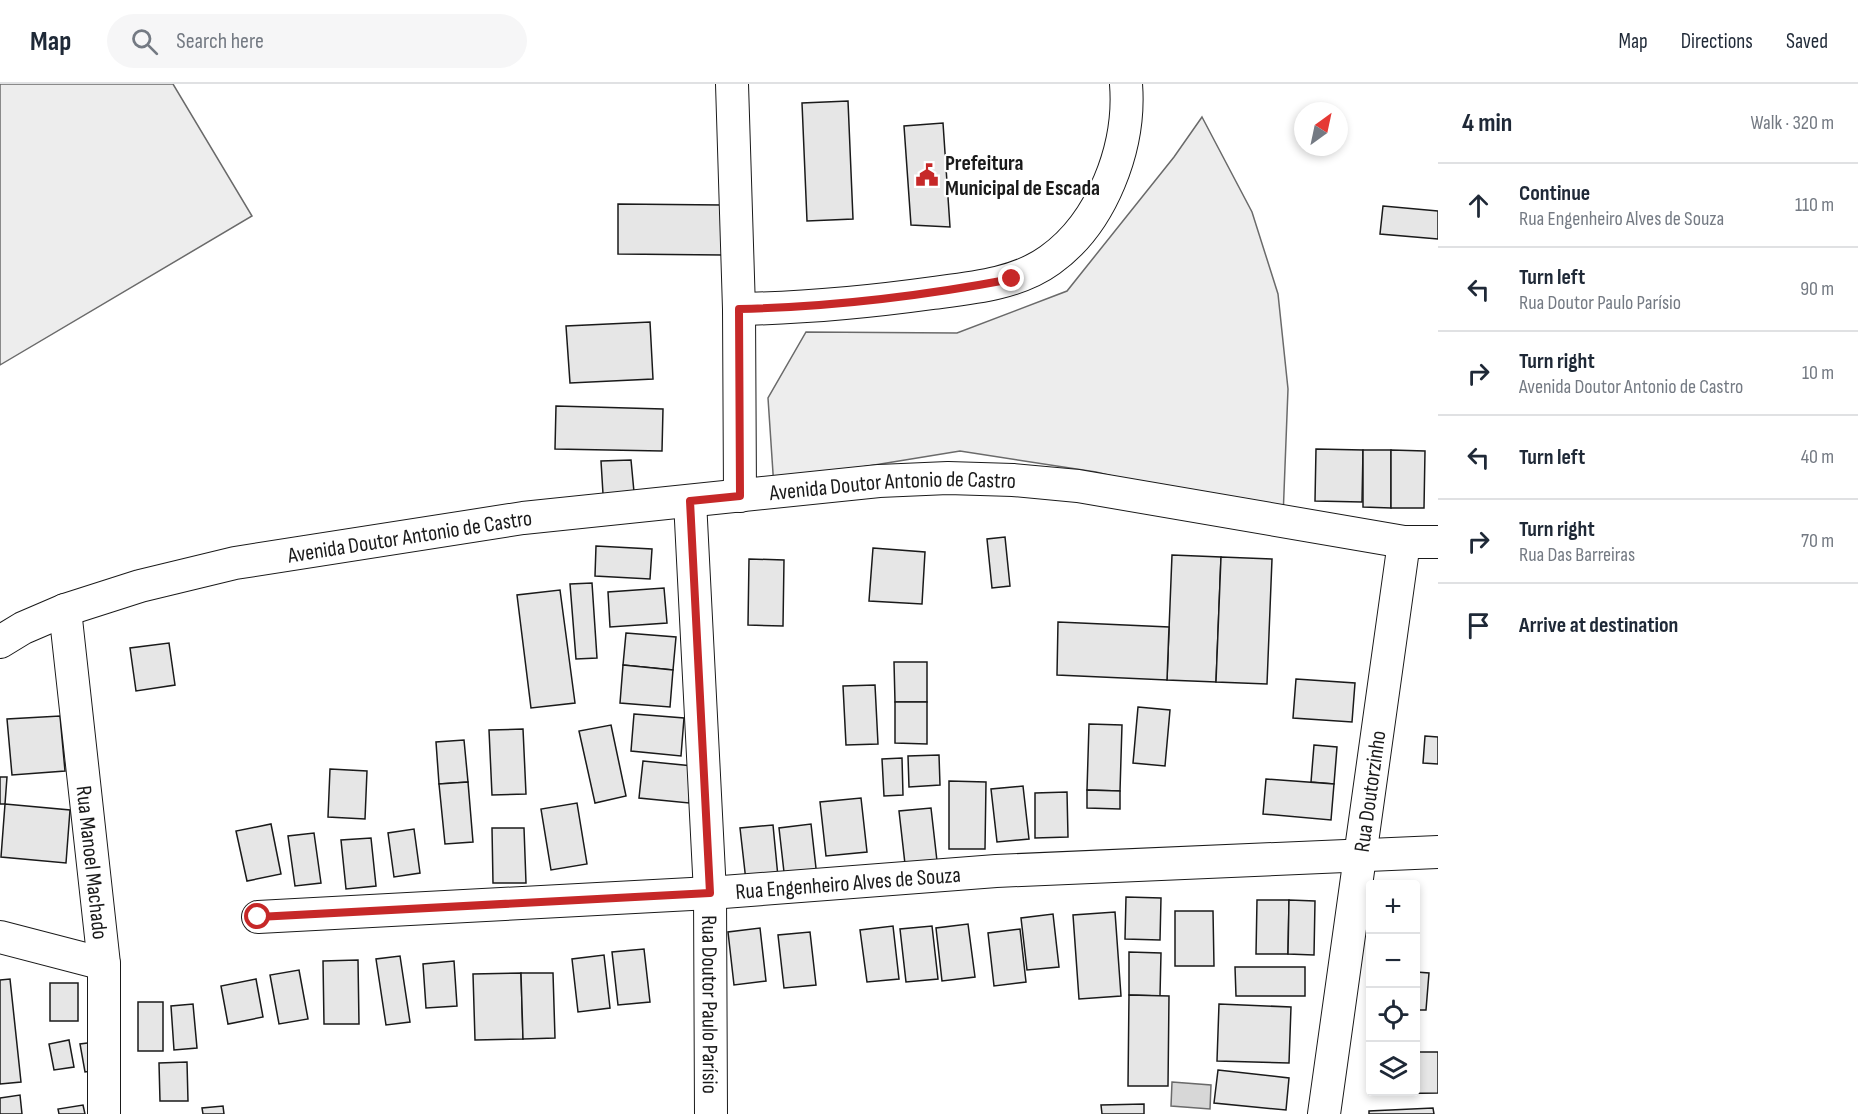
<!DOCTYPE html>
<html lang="en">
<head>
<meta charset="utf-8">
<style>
	body { margin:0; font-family:"Sofia Sans Condensed",sans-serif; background:#f6f6f7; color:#1f2937 }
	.controls { position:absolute; right:18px; bottom:18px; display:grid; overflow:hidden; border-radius:6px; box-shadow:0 3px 9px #0003 }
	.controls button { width:54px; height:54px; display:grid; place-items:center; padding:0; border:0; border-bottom:2px solid #e0e1e3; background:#fff; color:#1f2937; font:30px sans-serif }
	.compass { position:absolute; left:1294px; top:18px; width:54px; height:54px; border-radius:50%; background:#fff; box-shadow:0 3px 9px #0003; rotate:33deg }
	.stop { position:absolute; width:18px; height:18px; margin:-14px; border:4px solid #c62828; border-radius:50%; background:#fff }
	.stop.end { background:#c62828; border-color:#fff; box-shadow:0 2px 6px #0008 }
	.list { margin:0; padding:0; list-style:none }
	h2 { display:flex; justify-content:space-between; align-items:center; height:78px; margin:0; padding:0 24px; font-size:26px }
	h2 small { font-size:20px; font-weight:400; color:#747a83 }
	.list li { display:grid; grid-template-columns:39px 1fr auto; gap:18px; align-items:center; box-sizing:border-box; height:84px; padding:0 24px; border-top:2px solid #e0e1e3 }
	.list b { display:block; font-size:22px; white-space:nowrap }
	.list p { margin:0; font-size:20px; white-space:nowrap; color:#747a83 }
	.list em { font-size:20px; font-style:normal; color:#747a83 }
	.icon { flex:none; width:33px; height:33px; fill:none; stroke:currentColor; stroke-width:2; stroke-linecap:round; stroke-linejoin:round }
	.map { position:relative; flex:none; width:1438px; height:1030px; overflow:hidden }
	header { display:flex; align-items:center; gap:36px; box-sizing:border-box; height:84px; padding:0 30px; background:#fff; border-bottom:2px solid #e0e1e3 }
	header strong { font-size:28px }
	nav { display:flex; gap:33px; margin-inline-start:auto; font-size:21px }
	.search { width:420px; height:54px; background:#f6f6f7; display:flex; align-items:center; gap:15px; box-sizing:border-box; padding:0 21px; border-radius:33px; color:#747a83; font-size:22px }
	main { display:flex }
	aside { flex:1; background:#fff }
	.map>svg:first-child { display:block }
	.built { fill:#ededed; stroke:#6a6a6a; stroke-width:1.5 }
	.water { fill:#d7d7d7; stroke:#6a6a6a; stroke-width:1.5 }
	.building { fill:#e6e6e6; stroke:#1a1a1a; stroke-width:1.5 }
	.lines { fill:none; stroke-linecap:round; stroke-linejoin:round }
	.minor-casing { stroke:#1a1a1a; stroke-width:34 }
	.minor { stroke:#fff; stroke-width:32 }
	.route { stroke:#c62828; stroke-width:8 }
	.labels { text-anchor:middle; stroke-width:4.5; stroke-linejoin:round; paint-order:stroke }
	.poi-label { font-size:22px; font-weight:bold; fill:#1a1a1a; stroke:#fff; text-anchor:start }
	.street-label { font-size:22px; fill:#1a1a1a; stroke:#fff }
</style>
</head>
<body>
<header>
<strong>Map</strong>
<div class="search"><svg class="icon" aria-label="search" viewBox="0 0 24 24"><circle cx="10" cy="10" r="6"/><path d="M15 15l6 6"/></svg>Search here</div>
<nav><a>Map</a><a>Directions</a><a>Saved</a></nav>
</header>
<main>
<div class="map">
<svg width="1438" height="1030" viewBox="0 0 1438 1030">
	<rect width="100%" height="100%" fill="#fff"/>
	<g class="built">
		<path d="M 0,0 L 173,0 L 252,132 L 0,281 Z"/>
		<path d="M 1202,33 L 1252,128 L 1278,210 L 1288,305 L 1283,434 L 1096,388 L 960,367 L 856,384 L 774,404 L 768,314 L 806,248 L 957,249 L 1067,207 L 1174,73 Z"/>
	</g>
	<path class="water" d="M 1172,998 L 1211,1001 L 1210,1025 L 1171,1022 Z"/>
	<g class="building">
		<path d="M 848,17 L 853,135 L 807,137 L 802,19 Z"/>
		<path d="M 943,39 L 950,143 L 911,141 L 904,42 Z"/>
		<path d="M 618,120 L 722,121 L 722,171 L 618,170 Z"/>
		<path d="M 1383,122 L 1438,127 L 1438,155 L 1380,150 Z"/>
		<path d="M 650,238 L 653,295 L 570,299 L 566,242 Z"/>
		<path d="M 556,322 L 663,325 L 662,367 L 555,365 Z"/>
		<path d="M 1316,365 L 1363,366 L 1362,418 L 1315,417 Z"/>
		<path d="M 1363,366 L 1391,366 L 1391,424 L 1363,423 Z"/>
		<path d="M 1391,366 L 1425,367 L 1424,424 L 1391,424 Z"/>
		<path d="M 631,376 L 634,408 L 603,410 L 601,377 Z"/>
		<path d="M 1005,453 L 1010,502 L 992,504 L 987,455 Z"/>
		<path d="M 596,462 L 652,465 L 650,495 L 595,492 Z"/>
		<path d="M 873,464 L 925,468 L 922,520 L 869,517 Z"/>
		<path d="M 1172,471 L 1221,473 L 1216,598 L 1167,596 Z"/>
		<path d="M 1221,473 L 1272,475 L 1267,600 L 1216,598 Z"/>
		<path d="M 749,475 L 784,476 L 783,542 L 748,541 Z"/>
		<path d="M 592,499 L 597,574 L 576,575 L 570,500 Z"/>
		<path d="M 664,504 L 667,539 L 610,543 L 608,508 Z"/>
		<path d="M 560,506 L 575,619 L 531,624 L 517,511 Z"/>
		<path d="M 1058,538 L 1169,543 L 1167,596 L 1057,591 Z"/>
		<path d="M 626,549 L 676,553 L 673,586 L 623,581 Z"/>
		<path d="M 169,559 L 175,601 L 136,607 L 130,564 Z"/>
		<path d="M 894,578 L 927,578 L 927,618 L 895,618 Z"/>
		<path d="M 623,581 L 673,586 L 670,623 L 620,619 Z"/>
		<path d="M 1296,595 L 1355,599 L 1352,638 L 1293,634 Z"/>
		<path d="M 875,601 L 878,660 L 846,661 L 843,602 Z"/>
		<path d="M 895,618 L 927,618 L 927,660 L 895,659 Z"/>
		<path d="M 1138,623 L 1170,626 L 1165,682 L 1133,679 Z"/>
		<path d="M 634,630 L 684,634 L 681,672 L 631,667 Z"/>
		<path d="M 60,632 L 65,687 L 12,691 L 7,635 Z"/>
		<path d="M 1089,640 L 1122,641 L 1120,707 L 1087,706 Z"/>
		<path d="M 611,641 L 626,712 L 595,719 L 579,647 Z"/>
		<path d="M 523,645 L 526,710 L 492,711 L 489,646 Z"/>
		<path d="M 1425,652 L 1438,653 L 1438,680 L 1423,679 Z"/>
		<path d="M 464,656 L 468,698 L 439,700 L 436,658 Z"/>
		<path d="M 1314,661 L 1337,663 L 1334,700 L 1311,698 Z"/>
		<path d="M 939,671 L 940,701 L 909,703 L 908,672 Z"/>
		<path d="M 902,674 L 903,711 L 884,712 L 882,675 Z"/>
		<path d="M 643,677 L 693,682 L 689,719 L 639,714 Z"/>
		<path d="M 330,685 L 367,687 L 365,735 L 328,733 Z"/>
		<path d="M 0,693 L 7,693 L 5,720 L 0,720 Z"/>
		<path d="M 1266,695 L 1334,700 L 1331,736 L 1263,730 Z"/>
		<path d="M 949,697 L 986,698 L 985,765 L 949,765 Z"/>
		<path d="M 468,698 L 473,758 L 445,760 L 439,700 Z"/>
		<path d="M 1023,702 L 1029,755 L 997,758 L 991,705 Z"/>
		<path d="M 1087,706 L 1120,707 L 1120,725 L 1087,724 Z"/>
		<path d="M 1067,708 L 1068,753 L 1035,754 L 1035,709 Z"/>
		<path d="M 861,714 L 867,768 L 826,772 L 820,718 Z"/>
		<path d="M 577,719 L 587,780 L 551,786 L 541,725 Z"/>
		<path d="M 5,720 L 70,726 L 66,779 L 1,773 Z"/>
		<path d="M 931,724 L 937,777 L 905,780 L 899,727 Z"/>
		<path d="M 271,740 L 281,790 L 247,797 L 236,747 Z"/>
		<path d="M 811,740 L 817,793 L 785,797 L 779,744 Z"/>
		<path d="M 773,741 L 778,793 L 746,797 L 740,744 Z"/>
		<path d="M 492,744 L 524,744 L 526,799 L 493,799 Z"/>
		<path d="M 414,745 L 420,789 L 394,793 L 388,749 Z"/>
		<path d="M 314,749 L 321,799 L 295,802 L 288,752 Z"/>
		<path d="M 371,754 L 376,802 L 346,805 L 341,756 Z"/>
		<path d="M 1126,813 L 1161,814 L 1160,856 L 1125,855 Z"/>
		<path d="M 1257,816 L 1289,816 L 1288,870 L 1256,870 Z"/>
		<path d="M 1289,816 L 1315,817 L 1314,871 L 1288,870 Z"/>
		<path d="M 1175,827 L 1213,827 L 1214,882 L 1175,882 Z"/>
		<path d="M 1115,828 L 1121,912 L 1079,915 L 1073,831 Z"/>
		<path d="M 1053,830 L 1059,883 L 1027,886 L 1021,834 Z"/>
		<path d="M 968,840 L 975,893 L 942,897 L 936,844 Z"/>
		<path d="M 893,842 L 899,895 L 867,898 L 860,846 Z"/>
		<path d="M 932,842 L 938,895 L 906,898 L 900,845 Z"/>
		<path d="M 760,844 L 766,897 L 734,901 L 728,848 Z"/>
		<path d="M 1020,845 L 1026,898 L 994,902 L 988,849 Z"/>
		<path d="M 810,848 L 816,901 L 784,904 L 778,851 Z"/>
		<path d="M 644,865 L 650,918 L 618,921 L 612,868 Z"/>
		<path d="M 1129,868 L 1161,869 L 1160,912 L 1129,911 Z"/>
		<path d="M 604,871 L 610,924 L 578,928 L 572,875 Z"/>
		<path d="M 400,872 L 410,938 L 386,941 L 376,875 Z"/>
		<path d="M 358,876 L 359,940 L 324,940 L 323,877 Z"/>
		<path d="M 454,877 L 457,922 L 426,924 L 423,880 Z"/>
		<path d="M 1235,883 L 1305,883 L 1305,912 L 1236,912 Z"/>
		<path d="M 299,886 L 308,935 L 279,940 L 270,891 Z"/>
		<path d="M 1416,888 L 1429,889 L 1426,926 L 1416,926 Z"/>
		<path d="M 521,889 L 523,955 L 475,956 L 473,890 Z"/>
		<path d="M 521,889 L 553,889 L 555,954 L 523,955 Z"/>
		<path d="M 10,895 L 21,998 L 0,1000 L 0,896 Z"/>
		<path d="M 256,895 L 263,933 L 228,940 L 221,902 Z"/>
		<rect x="50" y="899" width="28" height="38"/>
		<path d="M 1129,911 L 1169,912 L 1168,1002 L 1128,1002 Z"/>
		<rect x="138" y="918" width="25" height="49"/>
		<path d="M 193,920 L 197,964 L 174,966 L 171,922 Z"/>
		<path d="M 1219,920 L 1291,923 L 1289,979 L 1217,977 Z"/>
		<path d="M 69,956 L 74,983 L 54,986 L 49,960 Z"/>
		<path d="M 95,958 L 99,986 L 85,988 L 80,960 Z"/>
		<path d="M 1416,968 L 1438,968 L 1438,1009 L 1371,1010 L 1371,1008 L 1416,1008 Z"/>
		<path d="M 187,978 L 188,1017 L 160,1017 L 159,979 Z"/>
		<path d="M 1218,986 L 1289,994 L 1286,1026 L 1214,1019 Z"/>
		<path d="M 20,1011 L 22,1030 L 0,1030 L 0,1014 Z"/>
		<path d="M 1144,1020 L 1144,1030 L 1102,1030 L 1101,1021 Z"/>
		<path d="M 83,1021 L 85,1030 L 59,1030 L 58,1025 Z"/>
		<path d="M 223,1022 L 224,1030 L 203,1030 L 202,1024 Z"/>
		<path d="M 1433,1024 L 1434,1030 L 1369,1030 L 1369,1027 Z"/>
	</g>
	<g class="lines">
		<g class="minor-casing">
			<g id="minor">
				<path d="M 732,0 L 739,225 L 740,412"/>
				<path d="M 739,225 C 804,224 868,218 933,209 C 972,204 1017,200 1050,176 C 1102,139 1131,63 1126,0"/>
				<path id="s1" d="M 690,417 L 710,809 L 711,1030"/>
				<path id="s2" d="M 65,526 L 104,880 L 104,1030"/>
				<path id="s3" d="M 0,558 L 23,544 L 65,526 L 140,502 L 235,479 L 523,434 L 879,397 L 948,394 L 1013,396 L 1078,402 L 1404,458 L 1438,458"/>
				<path id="s4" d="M 258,833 L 710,809 L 996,787 L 1438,768"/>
				<path d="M 0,853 L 104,880"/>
				<path id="s5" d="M 1324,1030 L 1404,458"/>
			</g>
		</g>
		<use href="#minor" class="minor"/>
	</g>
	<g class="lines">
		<path class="route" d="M 258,833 L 710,809 L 690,417 L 740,412 L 739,225 C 831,223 922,212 1012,195"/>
	</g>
	<defs>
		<g id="civic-bare" transform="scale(1.8)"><path d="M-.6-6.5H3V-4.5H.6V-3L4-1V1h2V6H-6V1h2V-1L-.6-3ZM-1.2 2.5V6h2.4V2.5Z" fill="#c62828" stroke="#fff" stroke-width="2.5" paint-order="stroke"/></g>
	</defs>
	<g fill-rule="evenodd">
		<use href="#civic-bare" x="927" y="91"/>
	</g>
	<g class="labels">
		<g class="poi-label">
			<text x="945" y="86">Prefeitura<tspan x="945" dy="25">Municipal de Escada</tspan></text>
		</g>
		<g class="street-label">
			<text dy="8" stroke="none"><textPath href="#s3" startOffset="912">Avenida Doutor Antonio de Castro</textPath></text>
			<text dy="8" stroke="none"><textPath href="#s3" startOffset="426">Avenida Doutor Antonio de Castro</textPath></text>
			<text dy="8" stroke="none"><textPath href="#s5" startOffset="326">Rua Doutorzinho</textPath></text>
			<text dy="8" stroke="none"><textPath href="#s2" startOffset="254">Rua Manoel Machado</textPath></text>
			<text dy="8" stroke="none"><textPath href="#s4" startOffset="591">Rua Engenheiro Alves de Souza</textPath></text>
			<text dy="8" stroke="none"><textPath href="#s1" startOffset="504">Rua Doutor Paulo Parísio</textPath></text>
		</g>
	</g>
</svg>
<div class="controls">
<button>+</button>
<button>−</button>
<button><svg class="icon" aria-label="locate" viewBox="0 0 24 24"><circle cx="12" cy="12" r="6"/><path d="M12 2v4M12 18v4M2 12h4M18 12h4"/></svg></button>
<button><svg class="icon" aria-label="layers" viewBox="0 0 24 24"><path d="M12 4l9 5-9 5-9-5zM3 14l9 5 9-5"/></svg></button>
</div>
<svg class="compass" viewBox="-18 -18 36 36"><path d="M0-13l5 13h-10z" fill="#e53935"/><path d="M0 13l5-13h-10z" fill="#747a83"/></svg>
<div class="stop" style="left:258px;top:833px"></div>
<div class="stop end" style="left:1012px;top:195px"></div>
</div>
<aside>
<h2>4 min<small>Walk · 320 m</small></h2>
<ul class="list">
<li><svg class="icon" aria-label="ahead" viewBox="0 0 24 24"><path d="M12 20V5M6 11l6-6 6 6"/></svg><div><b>Continue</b><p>Rua Engenheiro Alves de Souza</p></div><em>110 m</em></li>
<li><svg class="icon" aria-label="left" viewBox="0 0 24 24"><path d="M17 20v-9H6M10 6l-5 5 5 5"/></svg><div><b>Turn left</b><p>Rua Doutor Paulo Parísio</p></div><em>90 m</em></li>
<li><svg class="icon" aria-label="right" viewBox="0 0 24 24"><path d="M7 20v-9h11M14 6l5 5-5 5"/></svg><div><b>Turn right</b><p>Avenida Doutor Antonio de Castro</p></div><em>10 m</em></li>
<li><svg class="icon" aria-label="left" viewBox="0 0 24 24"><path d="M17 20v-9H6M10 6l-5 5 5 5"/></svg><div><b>Turn left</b></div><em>40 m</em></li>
<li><svg class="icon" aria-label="right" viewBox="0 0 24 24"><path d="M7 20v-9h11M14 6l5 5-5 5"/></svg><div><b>Turn right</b><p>Rua Das Barreiras</p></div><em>70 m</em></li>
<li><svg class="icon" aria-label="arrive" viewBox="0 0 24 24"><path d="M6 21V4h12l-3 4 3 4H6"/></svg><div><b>Arrive at destination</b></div></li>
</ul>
</aside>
</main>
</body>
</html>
